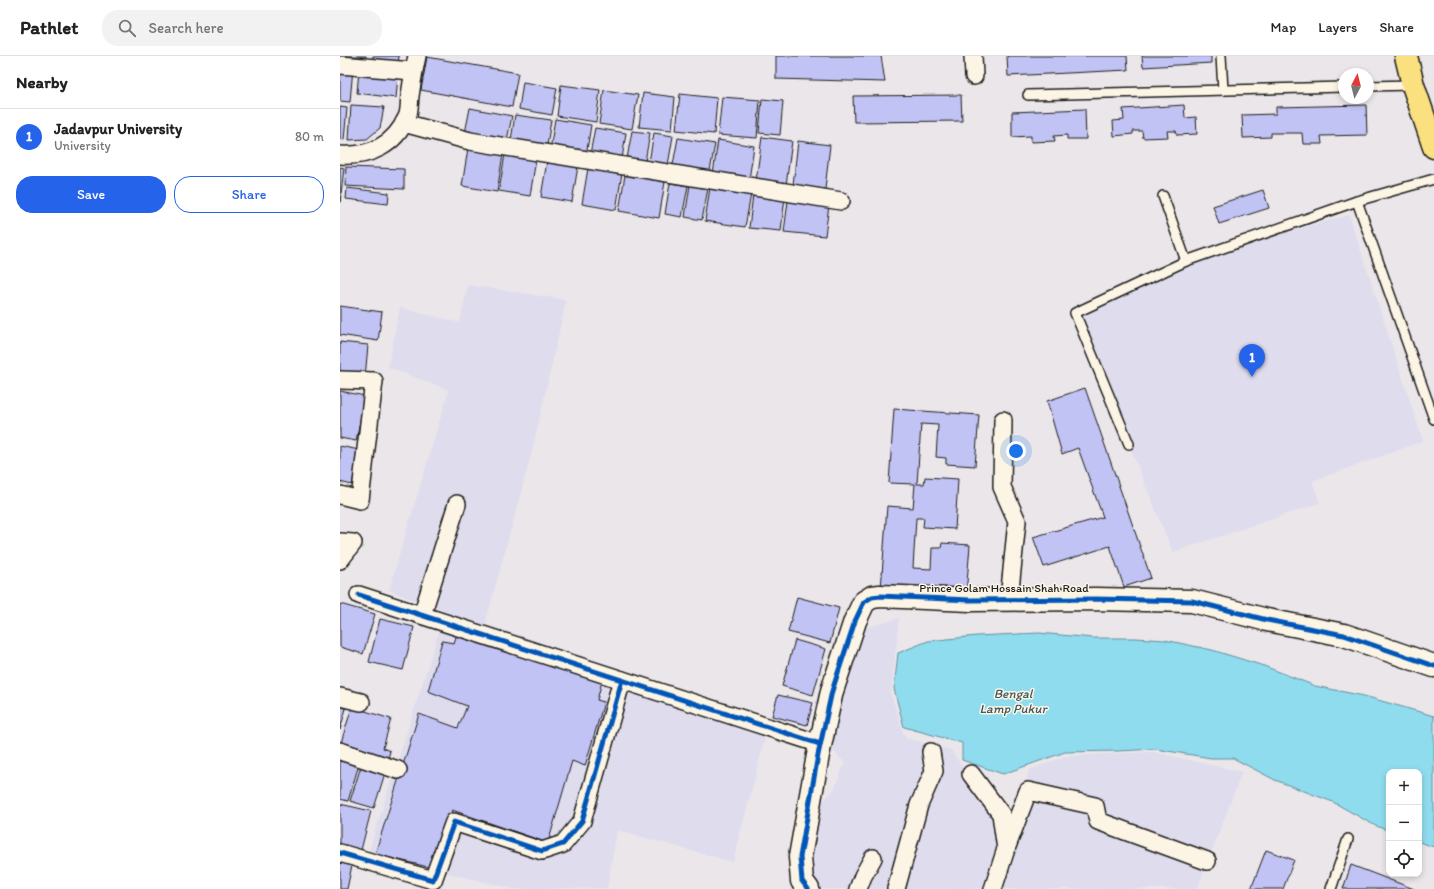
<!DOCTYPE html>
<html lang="en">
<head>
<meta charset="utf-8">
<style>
	body { margin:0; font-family:Itim,sans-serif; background:#f2f2f2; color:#222 }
	.controls { position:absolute; right:12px; bottom:12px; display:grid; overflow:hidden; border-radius:8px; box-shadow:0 2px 6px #0003 }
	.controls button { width:36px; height:36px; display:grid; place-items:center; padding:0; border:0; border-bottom:1px solid #e0e0e0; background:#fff; color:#222; font:20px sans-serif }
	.compass { position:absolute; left:998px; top:12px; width:36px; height:36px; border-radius:50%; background:#fff; box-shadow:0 2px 6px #0003; rotate:7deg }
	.you { position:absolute; left:676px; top:395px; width:14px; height:14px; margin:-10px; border:3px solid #fff; border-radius:50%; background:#1a73e8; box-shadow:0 0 0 6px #1a73e833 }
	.badge { display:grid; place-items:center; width:26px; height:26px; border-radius:50%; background:#2563eb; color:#fff; font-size:13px; font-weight:700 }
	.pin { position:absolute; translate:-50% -33px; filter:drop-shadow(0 1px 2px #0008) }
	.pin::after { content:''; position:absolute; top:21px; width:14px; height:12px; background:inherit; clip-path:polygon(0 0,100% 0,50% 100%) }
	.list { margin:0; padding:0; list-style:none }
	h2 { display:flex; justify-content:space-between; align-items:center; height:52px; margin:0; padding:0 16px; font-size:17px }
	h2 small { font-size:13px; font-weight:400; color:#767676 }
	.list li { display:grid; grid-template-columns:26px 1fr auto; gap:12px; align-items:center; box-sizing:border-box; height:56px; padding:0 16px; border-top:1px solid #e0e0e0 }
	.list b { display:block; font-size:15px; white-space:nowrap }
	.list p { margin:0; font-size:13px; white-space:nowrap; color:#767676 }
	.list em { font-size:13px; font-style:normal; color:#767676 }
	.actions { display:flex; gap:8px; padding:12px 16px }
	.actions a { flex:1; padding:9px 0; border:1px solid #2563eb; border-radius:16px; text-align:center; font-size:14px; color:#2563eb }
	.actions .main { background:#2563eb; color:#fff }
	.icon { flex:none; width:22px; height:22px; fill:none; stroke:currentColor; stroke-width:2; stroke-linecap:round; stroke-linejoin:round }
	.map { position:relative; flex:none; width:1094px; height:833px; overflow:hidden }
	header { display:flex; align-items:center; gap:24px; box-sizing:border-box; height:56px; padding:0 20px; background:#fff; border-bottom:1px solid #e0e0e0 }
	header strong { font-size:19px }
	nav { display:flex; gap:22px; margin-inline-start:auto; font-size:14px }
	.search { width:280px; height:36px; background:#f2f2f2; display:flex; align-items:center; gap:10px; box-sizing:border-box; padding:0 14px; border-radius:16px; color:#767676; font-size:15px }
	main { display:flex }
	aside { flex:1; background:#fff }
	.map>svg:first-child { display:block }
	.built { fill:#dedced }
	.water { fill:#8fdcee; stroke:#618f9a }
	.building { fill:#c1c3f5; stroke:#1c1c1c }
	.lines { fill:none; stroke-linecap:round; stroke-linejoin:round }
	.lane-casing { stroke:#1c1c1c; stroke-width:12 }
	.street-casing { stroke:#1c1c1c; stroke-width:20 }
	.secondary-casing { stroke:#1c1c1c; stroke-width:25 }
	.primary-casing { stroke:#1c1c1c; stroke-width:25 }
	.lane { stroke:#fcf5e5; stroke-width:9 }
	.street { stroke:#fcf5e5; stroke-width:17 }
	.secondary { stroke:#fcf5e5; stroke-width:22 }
	.primary { stroke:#fbe080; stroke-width:22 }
	.cycleway-casing { stroke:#fcf5e5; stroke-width:8 }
	.cycleway { stroke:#0057b8; stroke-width:5 }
	.labels { text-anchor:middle; stroke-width:3; stroke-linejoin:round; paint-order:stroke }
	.street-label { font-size:12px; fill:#1c1c1c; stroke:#fcf5e5 }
	.water-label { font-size:13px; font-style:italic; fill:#3e565b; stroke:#fcf5e5 }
</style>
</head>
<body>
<header>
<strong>Pathlet</strong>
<div class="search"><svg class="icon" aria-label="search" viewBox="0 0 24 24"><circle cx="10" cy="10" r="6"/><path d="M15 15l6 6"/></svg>Search here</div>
<nav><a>Map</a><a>Layers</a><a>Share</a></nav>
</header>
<main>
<aside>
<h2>Nearby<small></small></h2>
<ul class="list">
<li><span class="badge">1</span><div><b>Jadavpur University</b><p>University</p></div><em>80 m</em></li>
</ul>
<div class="actions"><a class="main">Save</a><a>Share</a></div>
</aside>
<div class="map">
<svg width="1094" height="833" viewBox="0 0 1094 833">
	<rect width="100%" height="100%" fill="#eae6ea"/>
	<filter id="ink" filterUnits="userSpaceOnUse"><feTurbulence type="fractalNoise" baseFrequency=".025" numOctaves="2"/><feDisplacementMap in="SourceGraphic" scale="8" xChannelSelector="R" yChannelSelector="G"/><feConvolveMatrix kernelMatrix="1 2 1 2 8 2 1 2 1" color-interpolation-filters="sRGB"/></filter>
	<g filter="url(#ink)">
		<g class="built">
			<path d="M 1009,159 L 1083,385 L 972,425 L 980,447 L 833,496 L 735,257 L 854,202 Z"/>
			<path d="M 128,229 L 226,244 L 192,395 L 145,568 L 430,662 L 393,806 L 277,774 L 267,832 L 175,833 L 28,798 L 105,557 L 49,534 L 109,334 L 48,311 L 60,252 L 120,267 Z"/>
			<path d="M 559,562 L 551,638 L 565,682 L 611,694 L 657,764 L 661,792 L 647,833 L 476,833 L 464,802 L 477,752 L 494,734 L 505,707 L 490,691 L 516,575 Z"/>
			<path d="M 813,696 L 902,716 L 857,833 L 658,833 L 672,790 L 689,714 L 726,700 Z"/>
		</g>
		<path class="water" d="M 699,577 L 753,582 L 795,582 L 825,584 L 872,594 L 924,610 L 975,630 L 1024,640 L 1094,660 L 1094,791 L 1079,786 L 1079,716 L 1049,716 L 1049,775 L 1034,769 L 993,746 L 935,724 L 893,702 L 871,702 L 815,693 L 778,695 L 725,696 L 663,718 L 622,704 L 622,687 L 564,671 L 554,633 L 558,597 L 588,585 L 637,580 Z"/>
		<g class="building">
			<path d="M 0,0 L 26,0 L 25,8 L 0,4 Z"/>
			<path d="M 33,0 L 59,0 L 58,9 L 32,6 Z"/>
			<path d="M 436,0 L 541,0 L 545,26 L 436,23 Z"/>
			<path d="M 667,0 L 787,0 L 788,14 L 668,20 Z"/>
			<path d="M 802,0 L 871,0 L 871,7 L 803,11 Z"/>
			<path d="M 87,1 L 178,17 L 172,51 L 81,34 Z"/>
			<path d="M 0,11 L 13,12 L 10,46 L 0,45 Z"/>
			<path d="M 19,14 L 58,19 L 56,42 L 17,37 Z"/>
			<path d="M 183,26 L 217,32 L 212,59 L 179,53 Z"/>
			<path d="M 221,29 L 260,34 L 256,66 L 217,60 Z"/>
			<path d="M 264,34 L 298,39 L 292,73 L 259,68 Z"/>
			<path d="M 303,37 L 335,41 L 332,74 L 299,71 Z"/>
			<path d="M 340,38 L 377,42 L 374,78 L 336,74 Z"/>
			<path d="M 621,39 L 622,65 L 514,66 L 513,40 Z"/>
			<path d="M 382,41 L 420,44 L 417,82 L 378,79 Z"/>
			<path d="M 422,43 L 443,45 L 440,79 L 419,77 Z"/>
			<path d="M 11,49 L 44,51 L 40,72 L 27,83 L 9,84 Z"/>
			<path d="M 844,49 L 845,62 L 856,61 L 857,78 L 837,79 L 836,75 L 827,75 L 828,81 L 803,82 L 802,75 L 793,75 L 793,78 L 774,80 L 773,65 L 784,64 L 783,53 Z"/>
			<path d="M 1026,49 L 1027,79 L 981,80 L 982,88 L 963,88 L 962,77 L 931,77 L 931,81 L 903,82 L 902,59 L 936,58 L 936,51 Z"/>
			<path d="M 0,51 L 7,52 L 4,84 L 0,83 Z"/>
			<path d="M 130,52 L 172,60 L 167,84 L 125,77 Z"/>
			<path d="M 745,53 L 746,83 L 727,83 L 727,79 L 714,80 L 715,85 L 691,86 L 691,80 L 672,81 L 672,56 Z"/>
			<path d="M 175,59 L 211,64 L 207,90 L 171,84 Z"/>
			<path d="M 215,63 L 251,69 L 246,100 L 210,94 Z"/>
			<path d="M 255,72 L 286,77 L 282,103 L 250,98 Z"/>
			<path d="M 292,75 L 310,77 L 304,111 L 286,108 Z"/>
			<path d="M 314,77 L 333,80 L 327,115 L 308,112 Z"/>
			<path d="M 422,81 L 452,85 L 446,129 L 416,125 Z"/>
			<path d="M 338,82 L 375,88 L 369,120 L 332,114 Z"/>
			<path d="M 378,84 L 414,90 L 409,124 L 373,118 Z"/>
			<path d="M 458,85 L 490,89 L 485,133 L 453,129 Z"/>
			<path d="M 128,92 L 163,98 L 157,136 L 122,130 Z"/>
			<path d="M 165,98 L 196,103 L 190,140 L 159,135 Z"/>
			<path d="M 207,105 L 238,110 L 232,146 L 201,141 Z"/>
			<path d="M 0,111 L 4,112 L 0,147 Z"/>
			<path d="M 6,111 L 64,113 L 64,133 L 5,130 Z"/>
			<path d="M 248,112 L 282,117 L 276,154 L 242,148 Z"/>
			<path d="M 285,119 L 325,126 L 319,162 L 279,155 Z"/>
			<path d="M 330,127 L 348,130 L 342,161 L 325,158 Z"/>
			<path d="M 350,129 L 368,132 L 362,164 L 345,161 Z"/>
			<path d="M 370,131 L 411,138 L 405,171 L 365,165 Z"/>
			<path d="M 7,132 L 49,137 L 48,148 L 6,143 Z"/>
			<path d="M 923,134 L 929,152 L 879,168 L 873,150 Z"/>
			<path d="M 413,138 L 445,141 L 441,175 L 409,172 Z"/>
			<path d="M 448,145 L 489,149 L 485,180 L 444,176 Z"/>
			<path d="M 0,250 L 42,256 L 38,285 L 0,279 Z"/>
			<path d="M 0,286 L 28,289 L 25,322 L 0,320 Z"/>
			<path d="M 745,332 L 811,522 L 784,531 L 770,490 L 704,511 L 693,481 L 763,461 L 738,392 L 722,398 L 707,345 Z"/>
			<path d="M 0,335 L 25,340 L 16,385 L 0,382 Z"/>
			<path d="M 554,353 L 639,359 L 635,410 L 606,408 L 606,402 L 596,401 L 598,369 L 581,368 L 577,428 L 584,428 L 585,421 L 618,423 L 615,473 L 583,471 L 584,462 L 576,462 L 573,512 L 591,513 L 592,492 L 601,492 L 602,487 L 630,489 L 626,539 L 541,533 L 547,450 L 573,452 L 575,428 L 549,427 Z"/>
			<path d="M 0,390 L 19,394 L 12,429 L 0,426 Z"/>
			<path d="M 457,541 L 499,552 L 490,587 L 448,576 Z"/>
			<path d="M 0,548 L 35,558 L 23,598 L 0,591 Z"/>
			<path d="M 40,563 L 74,571 L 63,614 L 29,606 Z"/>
			<path d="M 118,575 L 263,622 L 257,644 L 264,646 L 245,710 L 232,705 L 208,787 L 112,754 L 92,812 L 35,798 L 79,658 L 118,672 L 127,650 L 88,635 L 102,585 L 114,587 Z"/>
			<path d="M 455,584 L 486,593 L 473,639 L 442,630 Z"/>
			<path d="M 438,639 L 473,647 L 467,669 L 432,660 Z"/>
			<path d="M 0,647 L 7,649 L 0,674 Z"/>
			<path d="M 12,651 L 51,663 L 43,692 L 50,695 L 47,707 L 0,690 Z"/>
			<path d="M 0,699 L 20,705 L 8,745 L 0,743 Z"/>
			<path d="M 22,707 L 46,714 L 34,752 L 10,745 Z"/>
			<path d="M 0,748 L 31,755 L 20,798 L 0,794 Z"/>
			<path d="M 926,794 L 954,804 L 943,833 L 911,833 Z"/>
			<path d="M 0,807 L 12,809 L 7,833 L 0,833 Z"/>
			<path d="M 1011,809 L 1074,833 L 1003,833 Z"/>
		</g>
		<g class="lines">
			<g class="lane-casing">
				<g id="lane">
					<path d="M 881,0 L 883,34"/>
					<path d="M 1028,30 L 1073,29"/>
					<path d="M 688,39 L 1004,31"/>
					<path d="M 823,140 L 846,205"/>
					<path d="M 1017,145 L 1094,363"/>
					<path d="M 789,388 L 735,257 L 846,205 L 1017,145 L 1094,123"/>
					<path d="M 991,833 L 1008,783"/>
				</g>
			</g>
			<g class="street-casing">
				<g id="street">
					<path d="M 633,0 L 634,20"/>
					<path d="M 0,9 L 73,15"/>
					<path d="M 64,67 L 130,85 L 501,145"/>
					<path d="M 0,99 C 30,101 55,89 67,61 C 70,55 69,46 70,40 C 72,26 74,13 77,0"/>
					<path d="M 0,324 L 34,325 L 20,444 L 0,439"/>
					<path d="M 663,364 L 662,431 L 677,465 L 669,543"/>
					<path d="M 0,486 L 13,487 L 0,504"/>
					<path d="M 19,539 L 480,688"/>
					<path d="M 82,559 L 117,448"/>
					<path d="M 0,641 L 21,646"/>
					<path d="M 0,695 L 58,714"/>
					<path d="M 631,718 L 661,758 L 666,793 L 653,833"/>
					<path d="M 666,793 L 688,735 L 755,750 L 758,765 L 867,805"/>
					<path d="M 0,797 L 93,824 L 114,766 L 202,795 L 223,788 L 242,765 L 282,624"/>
					<path d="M 518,833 L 523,820 L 533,802"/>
					<path d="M 556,833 L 579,749 L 594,715 L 591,696"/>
				</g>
			</g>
			<g class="secondary-casing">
				<path id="secondary" d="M 468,833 L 462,825 L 460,801 L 478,699 L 492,635 L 515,565 L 524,546 L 532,541 L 540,540 L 630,544 L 756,543 L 852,545 L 927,564 L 1004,579 L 1094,610"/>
			</g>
			<g class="primary-casing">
				<path id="primary" d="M 1066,0 L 1073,29 L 1094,91"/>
			</g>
			<use href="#lane" class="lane"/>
			<use href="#street" class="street"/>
			<use href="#secondary" class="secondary"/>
			<use href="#primary" class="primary"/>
			<g class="cycleway-casing">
				<g id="cycleway">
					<path d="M 19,539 L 480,688"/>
					<path d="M 0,797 L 93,824 L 114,766 L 202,795 L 223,788 L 242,765 L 282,624"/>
					<path d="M 468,833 L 462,825 L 460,801 L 478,699 L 492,635 L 515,565 L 524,546 L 532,541 L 540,540 L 630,544 L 756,543 L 852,545 L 927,564 L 1004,579 L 1094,610"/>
				</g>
			</g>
			<use href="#cycleway" class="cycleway"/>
		</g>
	</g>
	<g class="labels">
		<g class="street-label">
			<text x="664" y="536">Prince Golam Hossain Shah Road</text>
		</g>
		<g class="water-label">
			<text x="673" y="642">Bengal<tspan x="673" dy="15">Lamp Pukur</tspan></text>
		</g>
	</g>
</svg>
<div class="controls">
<button>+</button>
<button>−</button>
<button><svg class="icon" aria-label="locate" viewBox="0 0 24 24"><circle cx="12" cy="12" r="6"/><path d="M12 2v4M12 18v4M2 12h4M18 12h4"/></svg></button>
</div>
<svg class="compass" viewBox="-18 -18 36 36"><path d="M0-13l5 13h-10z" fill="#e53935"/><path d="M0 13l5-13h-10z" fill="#767676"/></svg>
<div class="you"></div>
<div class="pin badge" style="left:912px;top:321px">1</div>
</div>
</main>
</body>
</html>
